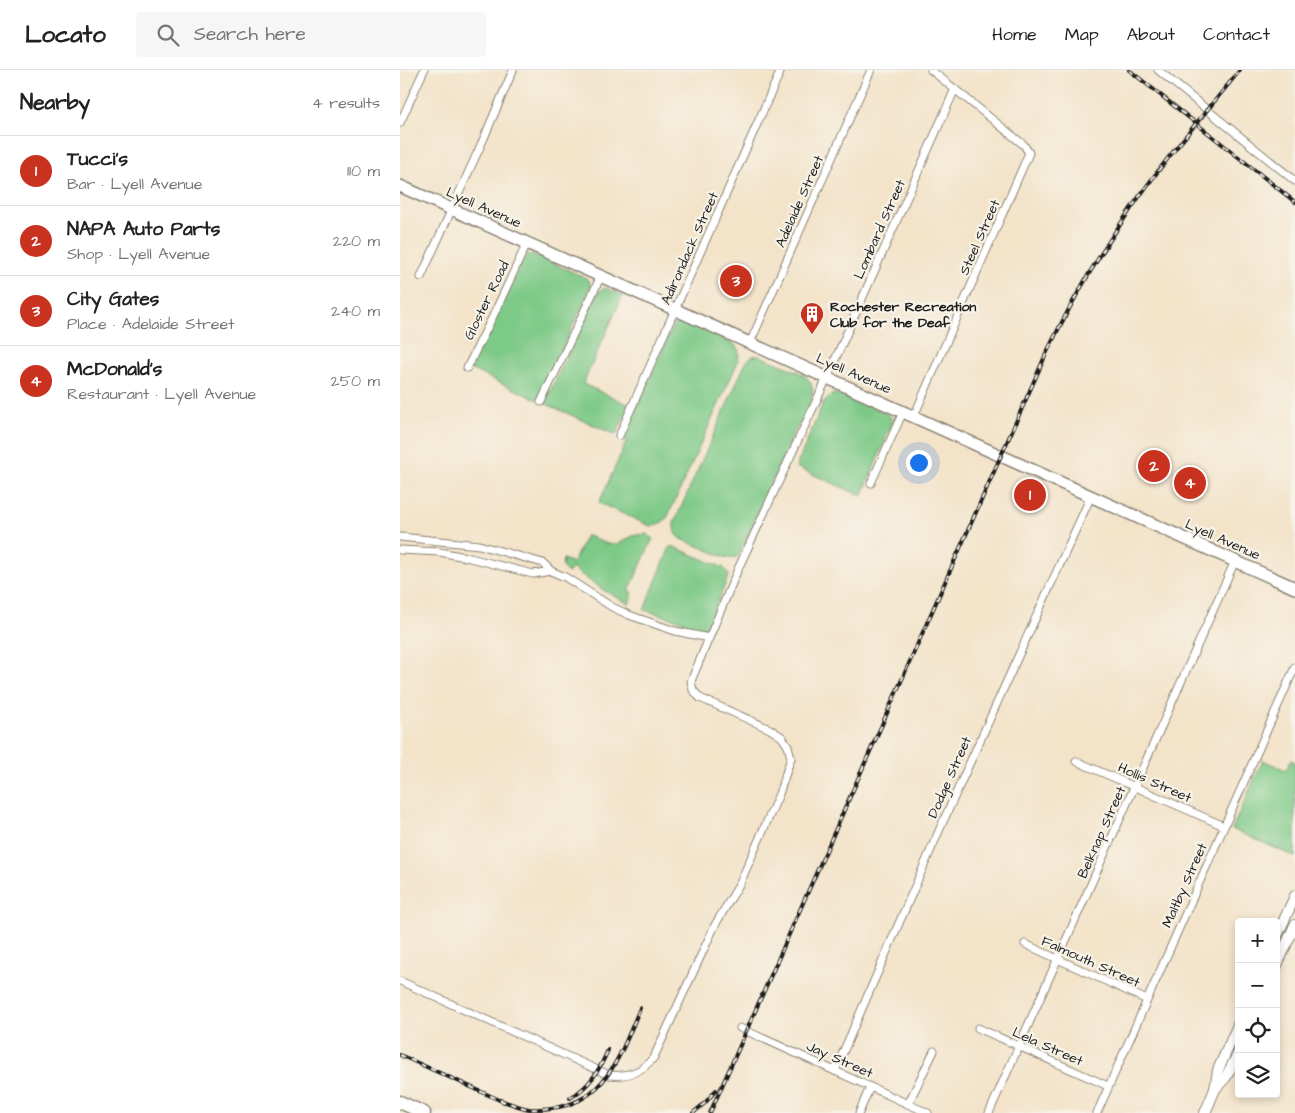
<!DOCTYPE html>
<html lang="en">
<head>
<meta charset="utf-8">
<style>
	body { margin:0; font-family:"Architects Daughter",sans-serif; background:#f6f6f6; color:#222 }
	.controls { position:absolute; right:15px; bottom:15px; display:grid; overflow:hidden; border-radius:5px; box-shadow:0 2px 8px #0003 }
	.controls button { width:45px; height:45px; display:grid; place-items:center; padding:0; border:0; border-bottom:1px solid #e0e0e0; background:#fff; color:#222; font:25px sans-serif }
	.you { position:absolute; left:518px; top:392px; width:18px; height:18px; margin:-12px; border:4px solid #fff; border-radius:50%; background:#1a73e8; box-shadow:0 0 0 8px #1a73e833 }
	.badge { display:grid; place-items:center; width:32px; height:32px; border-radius:50%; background:#c8321e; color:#fff; font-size:16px; font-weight:700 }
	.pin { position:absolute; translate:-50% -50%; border:2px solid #fff; box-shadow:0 1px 5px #0006 }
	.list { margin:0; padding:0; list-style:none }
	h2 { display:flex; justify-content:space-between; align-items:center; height:65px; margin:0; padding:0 20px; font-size:21px }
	h2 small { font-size:16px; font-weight:400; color:#767676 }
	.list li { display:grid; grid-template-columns:32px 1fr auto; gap:15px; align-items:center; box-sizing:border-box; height:70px; padding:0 20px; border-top:1px solid #e0e0e0 }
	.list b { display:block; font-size:19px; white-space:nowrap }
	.list p { margin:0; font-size:16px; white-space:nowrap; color:#767676 }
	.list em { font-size:16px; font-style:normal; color:#767676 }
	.icon { flex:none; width:28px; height:28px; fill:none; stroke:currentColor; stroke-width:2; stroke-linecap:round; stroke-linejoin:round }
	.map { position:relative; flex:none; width:895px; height:1043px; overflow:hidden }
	header { display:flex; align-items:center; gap:30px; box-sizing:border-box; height:70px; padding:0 25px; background:#fff; border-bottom:1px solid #e0e0e0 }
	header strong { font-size:24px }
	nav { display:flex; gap:28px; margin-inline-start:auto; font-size:18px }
	.search { width:350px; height:45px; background:#f6f6f6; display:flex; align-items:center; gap:12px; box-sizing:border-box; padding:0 18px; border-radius:5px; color:#767676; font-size:19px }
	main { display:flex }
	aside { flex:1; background:#fff }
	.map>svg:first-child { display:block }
	.green { fill:#7dc987; stroke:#4c7252 }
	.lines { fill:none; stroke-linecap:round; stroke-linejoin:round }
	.minor-casing { stroke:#888072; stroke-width:9 }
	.secondary-casing { stroke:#888072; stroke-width:12 }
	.primary-casing { stroke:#888072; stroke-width:14 }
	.motorway-casing { stroke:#888072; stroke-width:15 }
	.minor { stroke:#fff; stroke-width:7 }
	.secondary { stroke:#fff; stroke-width:10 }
	.primary { stroke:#fff; stroke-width:11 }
	.motorway { stroke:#fff; stroke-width:12 }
	.rail-casing { stroke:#1c1c1c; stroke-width:4 }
	.rail { stroke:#f7f3e8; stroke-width:2; stroke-dasharray:5.5; stroke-linecap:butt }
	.labels { text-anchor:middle; stroke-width:4.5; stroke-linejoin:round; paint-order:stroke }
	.street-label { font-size:14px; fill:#1c1c1c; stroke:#f7f3e8 }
	.poi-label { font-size:14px; font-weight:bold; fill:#1c1c1c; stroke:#f7f3e8; text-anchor:start }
</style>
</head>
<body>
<header>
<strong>Locato</strong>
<div class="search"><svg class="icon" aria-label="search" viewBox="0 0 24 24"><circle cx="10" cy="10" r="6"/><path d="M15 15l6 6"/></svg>Search here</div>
<nav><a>Home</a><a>Map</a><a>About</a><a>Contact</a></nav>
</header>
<main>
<aside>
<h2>Nearby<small>4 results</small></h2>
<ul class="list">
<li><span class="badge">1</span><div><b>Tucci's</b><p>Bar · Lyell Avenue</p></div><em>110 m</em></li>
<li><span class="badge">2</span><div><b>NAPA Auto Parts</b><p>Shop · Lyell Avenue</p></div><em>220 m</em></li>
<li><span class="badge">3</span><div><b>City Gates</b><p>Place · Adelaide Street</p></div><em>240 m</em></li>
<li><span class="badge">4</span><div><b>McDonald's</b><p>Restaurant · Lyell Avenue</p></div><em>250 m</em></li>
</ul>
</aside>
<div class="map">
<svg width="895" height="1043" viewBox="0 0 895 1043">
	<rect width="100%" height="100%" fill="#f7f3e8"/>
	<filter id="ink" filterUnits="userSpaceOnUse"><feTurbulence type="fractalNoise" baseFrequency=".02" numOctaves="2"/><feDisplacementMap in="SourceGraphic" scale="10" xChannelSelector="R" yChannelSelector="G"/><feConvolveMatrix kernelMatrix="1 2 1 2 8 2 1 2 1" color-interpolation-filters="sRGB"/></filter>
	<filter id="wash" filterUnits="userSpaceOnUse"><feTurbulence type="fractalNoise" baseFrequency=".0096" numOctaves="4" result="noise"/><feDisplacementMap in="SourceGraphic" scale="20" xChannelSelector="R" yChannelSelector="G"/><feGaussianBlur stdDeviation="1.12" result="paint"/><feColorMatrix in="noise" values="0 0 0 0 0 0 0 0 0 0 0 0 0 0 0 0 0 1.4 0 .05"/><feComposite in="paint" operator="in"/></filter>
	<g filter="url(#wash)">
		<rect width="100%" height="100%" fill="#f3e3c9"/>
		<g class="green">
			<path d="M 133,184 L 186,208 L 189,211 L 191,217 L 138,330 L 70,299 L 124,188 L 127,185 Z"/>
			<path d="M 205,218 L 223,225 L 183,314 L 230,335 L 216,365 L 144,333 L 199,221 Z"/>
			<path d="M 283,251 L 334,274 C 342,281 339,287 336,296 L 268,446 C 263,453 258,455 250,456 L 199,433 L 227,370 L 223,368 L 273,256 L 276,253 Z"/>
			<path d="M 358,285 C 370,291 395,299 405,306 C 423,320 404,350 394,362 L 339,485 L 335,488 L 324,487 L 279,468 L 274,459 L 274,453 L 346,292 L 353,286 Z"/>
			<path d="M 432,324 L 444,324 L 489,345 L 492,348 L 492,354 L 462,426 L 396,397 L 423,333 Z"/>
			<path d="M 246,464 L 253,468 L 229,521 L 233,523 L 229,534 L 203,520 L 172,498 L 168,503 L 162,497 L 163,489 L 173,493 L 186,465 C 196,469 209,478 220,473 C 232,467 230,465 246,464 Z"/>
			<path d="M 272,476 L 324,498 L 329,505 L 308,555 L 302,560 L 285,558 L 286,552 L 244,540 L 270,477 Z"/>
			<path d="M 863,690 L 886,700 L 891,690 L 895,692 L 895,787 L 832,759 Z"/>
		</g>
	</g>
	<g filter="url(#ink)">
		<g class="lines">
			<g class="minor-casing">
				<g id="minor">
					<path d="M 758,0 L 895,111"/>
					<path d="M 0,53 L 24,0"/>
					<path d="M 21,207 L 84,68 L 113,0"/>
					<path d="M 350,273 L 471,0"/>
					<path d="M 67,298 L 95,242 L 127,173"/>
					<path d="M 141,332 L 201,206"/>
					<path d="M 514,346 L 629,83 L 624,75 L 531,0"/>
					<path d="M 219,366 L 381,0"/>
					<path d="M 471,413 L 503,342"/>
					<path d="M 0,467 L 79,475 L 143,493 L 151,501"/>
					<path d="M 0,480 L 40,482 L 70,488 L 133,504 L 151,501 L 165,507 L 212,537 L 229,545 L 275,561 L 309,568"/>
					<path d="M 676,691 L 824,756"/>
					<path d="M 625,874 L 747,930"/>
					<path d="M 0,911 L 209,1005 C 228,1007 242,1002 254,987 L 315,855 L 340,813 L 379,724 L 391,688 L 388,676 L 382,667 L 370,659 L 300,628 L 293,620 L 291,611 L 338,499 L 427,308 L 555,19"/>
					<path d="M 340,958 L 528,1043"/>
					<path d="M 578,958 L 708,1016"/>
					<path d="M 435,1001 L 542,754 L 691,426"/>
					<path d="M 508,1034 L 534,981"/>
					<path d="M 459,1043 L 470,1017"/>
					<path d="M 589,1043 L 835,491"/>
					<path d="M 697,1043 L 895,597"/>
				</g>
			</g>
			<g class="secondary-casing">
				<g id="secondary">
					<path d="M 876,868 L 895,826"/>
					<path d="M 876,897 L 895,855"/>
					<path d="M 815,1019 L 818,1000 L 839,953"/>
					<path d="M 805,1043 L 815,1019 L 826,1007 L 839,982"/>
				</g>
			</g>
			<g class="primary-casing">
				<path id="primary" d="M 0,116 L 895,518"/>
			</g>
			<g class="motorway-casing">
				<path id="motorway" d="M 0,1032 L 24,1043"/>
			</g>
			<use href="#minor" class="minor"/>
			<use href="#secondary" class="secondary"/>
			<use href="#primary" class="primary"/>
			<use href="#motorway" class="motorway"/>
			<g class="rail-casing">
				<g id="rail">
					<path d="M 729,0 L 895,132"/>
					<path d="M 0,985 L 104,1032"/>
					<path d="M 170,1028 C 190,1016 199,1001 208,980"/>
					<path d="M 100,1030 C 109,1033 119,1037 129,1039 C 139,1040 150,1038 159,1037 C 208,1028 223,978 240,938"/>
					<path d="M 293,1043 L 305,1033 L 316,1020"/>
					<path d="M 310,1043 L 646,284 C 670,234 698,186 730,140 C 763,91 803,46 840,0"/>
				</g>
			</g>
			<use href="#rail" class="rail"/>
		</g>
	</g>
	<defs>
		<g id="building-pin" transform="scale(1.25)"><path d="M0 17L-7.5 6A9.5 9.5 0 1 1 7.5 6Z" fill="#c8321e" stroke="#f7f3e8"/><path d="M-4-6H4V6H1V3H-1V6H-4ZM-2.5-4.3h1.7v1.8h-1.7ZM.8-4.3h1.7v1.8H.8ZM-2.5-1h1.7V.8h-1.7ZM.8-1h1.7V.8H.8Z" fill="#fff"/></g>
	</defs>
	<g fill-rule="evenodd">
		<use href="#building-pin" x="412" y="244"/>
	</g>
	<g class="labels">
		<g class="street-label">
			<text transform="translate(399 131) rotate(-66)" y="5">Adelaide Street</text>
			<text transform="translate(84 137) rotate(24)" y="5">Lyell Avenue</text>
			<text transform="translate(479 159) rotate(-66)" y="5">Lombard Street</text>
			<text transform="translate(579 167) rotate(-66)" y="5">Steel Street</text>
			<text transform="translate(289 178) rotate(-66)" y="5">Adirondack Street</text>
			<text transform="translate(86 230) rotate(-64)" y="5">Gloster Road</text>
			<text transform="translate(454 303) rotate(24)" y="5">Lyell Avenue</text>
			<text transform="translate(823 469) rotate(24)" y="5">Lyell Avenue</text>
			<text transform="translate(549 707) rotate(-66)" y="5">Dodge Street</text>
			<text transform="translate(755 712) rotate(24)" y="5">Hollis Street</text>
			<text transform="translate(701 762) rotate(-66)" y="5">Belknap Street</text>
			<text transform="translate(784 815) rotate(-66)" y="5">Maltby Street</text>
			<text transform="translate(691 891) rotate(24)" y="5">Falmouth Street</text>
			<text transform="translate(648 976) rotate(24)" y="5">Lela Street</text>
			<text transform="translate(440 989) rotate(24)" y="5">Jay Street</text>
		</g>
		<g class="poi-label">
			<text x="430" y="241">Rochester Recreation<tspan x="430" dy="16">Club for the Deaf</tspan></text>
		</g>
	</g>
</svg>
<div class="controls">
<button>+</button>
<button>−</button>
<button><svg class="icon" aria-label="locate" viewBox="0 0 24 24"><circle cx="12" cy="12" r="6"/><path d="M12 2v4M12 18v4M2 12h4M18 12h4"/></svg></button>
<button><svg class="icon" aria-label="layers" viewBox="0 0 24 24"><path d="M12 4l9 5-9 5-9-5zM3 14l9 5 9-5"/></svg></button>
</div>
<div class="you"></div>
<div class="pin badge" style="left:630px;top:425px">1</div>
<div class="pin badge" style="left:754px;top:396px">2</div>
<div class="pin badge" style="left:336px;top:211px">3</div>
<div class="pin badge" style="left:790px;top:413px">4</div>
</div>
</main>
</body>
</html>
